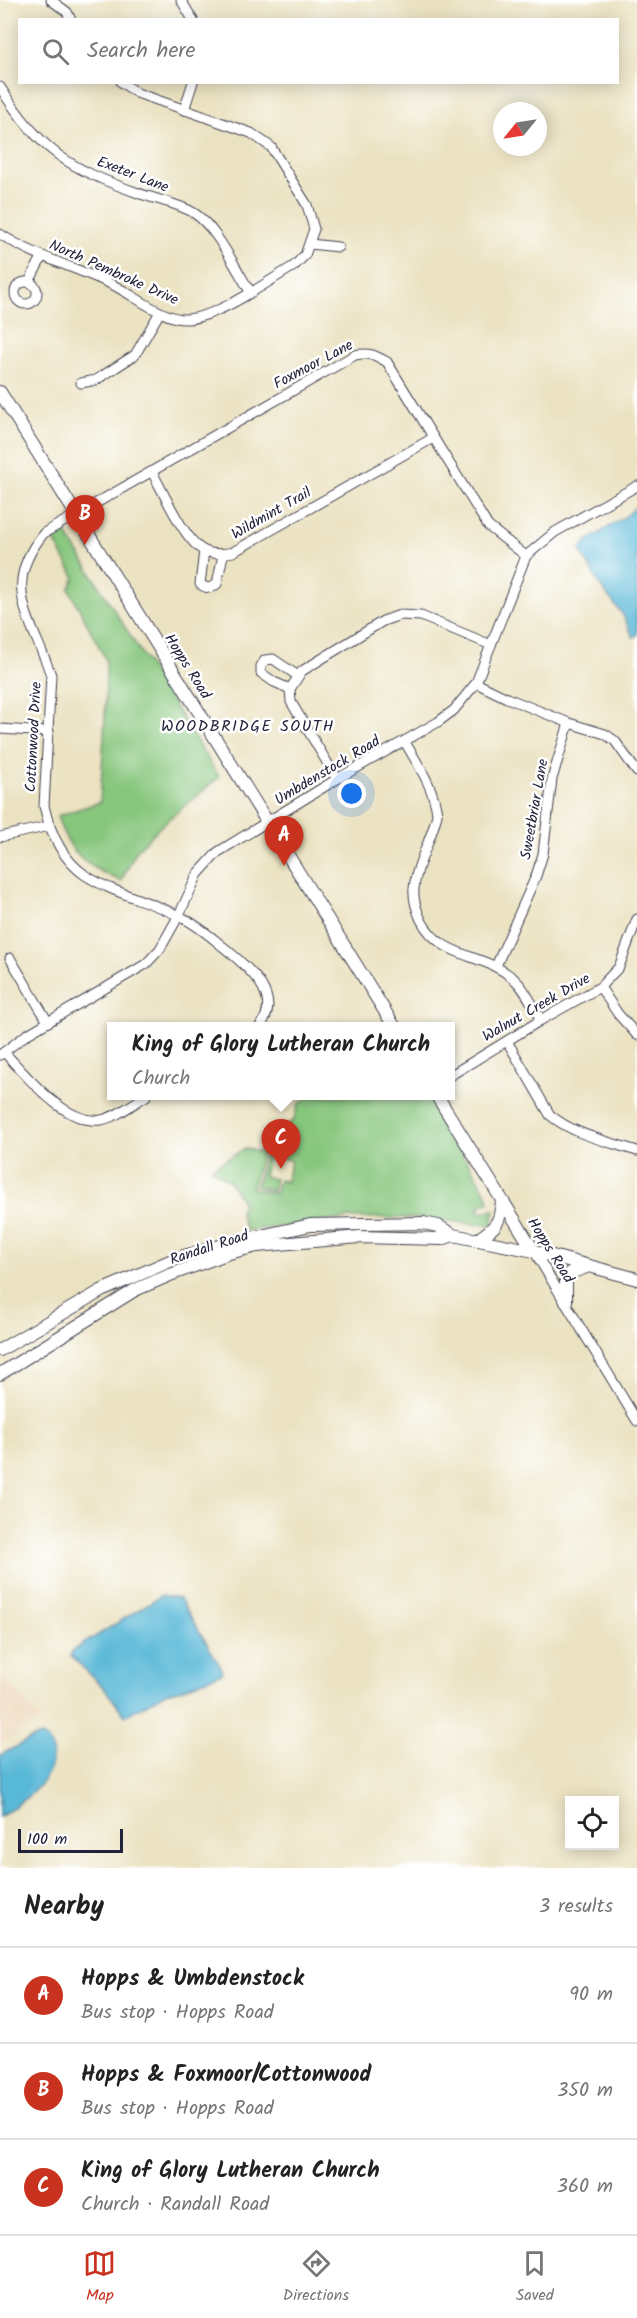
<!DOCTYPE html>
<html lang="en">
<head>
<meta charset="utf-8">
<style>
	body { margin:0; font-family:Kalam,sans-serif; background:#f6f6f6; color:#222 }
	.controls { position:absolute; right:18px; bottom:18px; display:grid; overflow:hidden; border-radius:0px; box-shadow:0 3px 15px #0003 }
	.controls button { width:54px; height:54px; display:grid; place-items:center; padding:0; border:0; border-bottom:2px solid #e0e0e0; background:#fff; color:#222; font:30px sans-serif }
	.compass { position:absolute; left:493px; top:102px; width:54px; height:54px; border-radius:50%; background:#fff; box-shadow:0 3px 15px #0003; rotate:240deg }
	.scale { position:absolute; left:18px; bottom:15px; width:105px; box-sizing:border-box; padding-left:6px; border:3px solid #22223b; border-top:0; font-size:16px; line-height:21px; white-space:nowrap; color:#22223b; -webkit-text-stroke:4px #fff; paint-order:stroke }
	.you { position:absolute; left:352px; top:794px; width:21px; height:21px; margin:-15px; border:4px solid #fff; border-radius:50%; background:#1a73e8; box-shadow:0 0 0 9px #1a73e833 }
	.badge { display:grid; place-items:center; width:39px; height:39px; border-radius:50%; background:#c8321e; color:#fff; font-size:20px; font-weight:700 }
	.pin { position:absolute; translate:-50% -50px; filter:drop-shadow(0 2px 3px #0008) }
	.pin::after { content:''; position:absolute; top:32px; width:21px; height:18px; background:inherit; clip-path:polygon(0 0,100% 0,50% 100%) }
	.popup { position:absolute; left:107px; top:1022px; width:348px; height:78px; box-sizing:border-box; display:grid; place-content:center; border-radius:0px; background:#fff; filter:drop-shadow(0 2px 4px #0005); font-size:20px; white-space:nowrap; color:#767676 }
	.popup b { font-size:22px; color:#222 }
	.popup::after { content:''; position:absolute; left:50%; top:100%; margin-left:-12px; border:12px solid transparent; border-top-color:#fff }
	.list { margin:0; padding:0; list-style:none }
	h2 { display:flex; justify-content:space-between; align-items:center; height:78px; margin:0; padding:0 24px; font-size:26px }
	h2 small { font-size:20px; font-weight:400; color:#767676 }
	.list li { display:grid; grid-template-columns:39px 1fr auto; gap:18px; align-items:center; box-sizing:border-box; height:96px; padding:0 24px; border-top:2px solid #e0e0e0 }
	.list b { display:block; font-size:22px; white-space:nowrap }
	.list p { margin:0; font-size:20px; white-space:nowrap; color:#767676 }
	.list em { font-size:20px; font-style:normal; color:#767676 }
	.icon { flex:none; width:33px; height:33px; fill:none; stroke:currentColor; stroke-width:2; stroke-linecap:round; stroke-linejoin:round }
	.map { position:relative; flex:none; width:637px; height:1868px; overflow:hidden }
	.search { position:absolute; background:#fff; box-shadow:0 3px 15px #0003; left:18px; right:18px; top:18px; height:66px; display:flex; align-items:center; gap:15px; box-sizing:border-box; padding:0 21px; border-radius:0px; color:#767676; font-size:22px }
	.sheet { height:366px; background:#fff }
	nav { display:flex; justify-content:space-around; align-items:center; box-sizing:border-box; height:84px; border-top:2px solid #e0e0e0; background:#fff; font-size:16px; color:#767676 }
	nav a { display:grid; justify-items:center; gap:3px }
	nav .on { color:#c8321e }
	.map>svg:first-child { display:block }
	.built { fill:#edd7ba }
	.green { fill:#87c67d; stroke:#54745c; stroke-width:1.5 }
	.water { fill:#58b8d7; stroke:#3d6d89; stroke-width:1.5 }
	.lines { fill:none; stroke-linecap:round; stroke-linejoin:round }
	.minor-casing { stroke:#403f4f; stroke-width:11 }
	.major-casing { stroke:#403f4f; stroke-width:14 }
	.minor { stroke:#fff; stroke-width:9 }
	.major { stroke:#fff; stroke-width:12 }
	.labels { text-anchor:middle; stroke-width:5; stroke-linejoin:round; paint-order:stroke }
	.street-label { font-size:15px; fill:#22223b; stroke:#fff }
	.neighbourhood-label { font-size:16px; letter-spacing:1.5px; fill:#22223b; stroke:#fff }
</style>
</head>
<body>
<div class="map">
<svg width="637" height="1868" viewBox="0 0 637 1868">
	<rect width="100%" height="100%" fill="#fff"/>
	<filter id="ink" filterUnits="userSpaceOnUse"><feTurbulence type="fractalNoise" baseFrequency=".0167" numOctaves="2"/><feDisplacementMap in="SourceGraphic" scale="12" xChannelSelector="R" yChannelSelector="G"/><feConvolveMatrix kernelMatrix="1 2 1 2 8 2 1 2 1" color-interpolation-filters="sRGB"/></filter>
	<filter id="wash" filterUnits="userSpaceOnUse"><feTurbulence type="fractalNoise" baseFrequency=".008" numOctaves="4" result="noise"/><feDisplacementMap in="SourceGraphic" scale="24" xChannelSelector="R" yChannelSelector="G"/><feGaussianBlur stdDeviation="1.35" result="paint"/><feColorMatrix in="noise" values="0 0 0 0 0 0 0 0 0 0 0 0 0 0 0 0 0 1.4 0 .05"/><feComposite in="paint" operator="in"/></filter>
	<g filter="url(#wash)">
		<rect width="100%" height="100%" fill="#ebe2c1"/>
		<path class="built" d="M 0,1674 L 41,1720 L 0,1744 Z"/>
		<g class="green">
			<path d="M 66,533 L 219,777 L 162,825 L 137,850 L 121,881 C 87,867 68,853 57,816 L 100,802 L 105,719 L 106,660 L 69,589 L 75,578 L 54,540 Z"/>
			<path d="M 310,1096 L 428,1096 L 487,1194 L 489,1202 L 480,1205 L 481,1209 L 477,1210 L 478,1213 L 495,1210 L 492,1226 L 421,1218 L 352,1218 L 246,1231 L 240,1213 L 242,1202 L 230,1182 L 211,1168 L 246,1148 L 257,1152 L 263,1150 L 252,1188 L 275,1194 L 279,1180 L 286,1182 L 291,1161 L 273,1155 L 268,1147 L 273,1143 L 276,1131 L 294,1120 L 298,1105 Z"/>
			<path d="M 266,1150 L 268,1158 L 264,1176 L 275,1179 L 272,1191 L 256,1186 Z"/>
		</g>
		<g class="water">
			<path d="M 637,506 L 637,635 L 633,637 L 623,615 L 601,587 L 580,550 L 586,542 L 627,515 Z"/>
			<path d="M 162,1595 L 180,1599 L 222,1669 L 222,1673 L 176,1691 L 166,1693 L 125,1716 L 105,1689 L 71,1656 L 72,1651 Z"/>
			<path d="M 42,1736 C 48,1739 51,1743 52,1750 C 57,1780 21,1802 0,1817 L 0,1755 L 33,1738 Z"/>
		</g>
	</g>
	<g filter="url(#ink)">
		<g class="lines">
			<g class="minor-casing">
				<g id="minor">
					<path d="M 51,0 L 67,12 L 71,20"/>
					<path d="M 181,0 L 193,20"/>
					<path d="M 0,87 C 40,151 68,168 138,193 C 154,199 180,204 194,213 C 217,228 235,268 250,291"/>
					<path d="M 184,110 L 193,82"/>
					<path d="M 0,234 C 35,257 76,267 113,285 C 134,295 165,321 188,319 C 220,316 265,283 294,266 L 305,255 L 314,229 L 307,205 L 271,147 L 251,133 L 137,93 L 121,82"/>
					<path d="M 310,244 L 338,247"/>
					<path d="M 29,282 L 42,257"/>
					<circle cx="26" cy="293" r="11"/>
					<path d="M 81,383 L 96,380 L 135,355 L 160,312"/>
					<path d="M 152,472 C 163,491 186,544 205,551 C 214,555 224,554 233,552 L 433,438"/>
					<path d="M 204,551 L 200,584 C 207,589 210,589 217,584 L 223,555"/>
					<path d="M 476,683 L 507,698 L 569,723 L 605,734 L 615,741 L 637,772"/>
					<path d="M 290,689 L 274,682 L 261,673 L 261,666 L 265,660 L 273,659 L 298,676"/>
					<path d="M 0,729 L 49,732"/>
					<path d="M 405,742 C 418,765 434,787 437,814 C 432,840 416,863 414,889 C 413,899 417,911 421,920 C 442,960 482,952 513,978 C 525,988 533,1006 541,1020"/>
					<path d="M 337,779 L 291,702 L 290,689 L 302,671 L 383,621 L 400,615 L 421,616 L 491,645"/>
					<path d="M 0,837 L 49,826"/>
					<path d="M 10,958 L 48,1022"/>
					<path d="M 496,966 L 536,876 L 543,854 L 552,779 L 569,723"/>
					<path d="M 600,987 L 618,1014 L 637,1035"/>
					<path d="M 260,1026 C 284,996 247,967 226,949 C 211,937 198,925 181,917 C 151,901 114,894 85,875 C 62,859 50,832 44,806 L 51,675 C 31,618 0,586 44,533 L 355,355 C 369,352 375,355 387,362 L 488,526 L 526,556"/>
					<path d="M 507,1041 L 550,1115 C 574,1135 607,1141 637,1151"/>
					<path d="M 4,1052 C 26,1075 65,1125 101,1120 C 117,1117 132,1104 146,1096"/>
					<path d="M 0,1055 L 26,1035 L 146,964 L 160,949 L 179,915 L 198,874 L 218,852 L 337,779 L 438,722 L 454,710 L 476,683 L 526,556 L 555,532 L 637,486"/>
					<path d="M 451,1075 L 541,1020 L 600,987 L 619,967 L 637,919"/>
					<path d="M 534,1251 L 637,1421"/>
				</g>
			</g>
			<g class="major-casing">
				<g id="major">
					<path d="M 0,392 L 394,1026"/>
					<path d="M 437,1096 L 534,1251"/>
					<path d="M 477,1240 C 496,1227 500,1224 502,1201"/>
					<path d="M 566,1302 L 566,1280 L 570,1273 L 589,1266"/>
					<path d="M 0,1350 L 101,1291 L 177,1258 L 234,1242 L 310,1225 L 423,1223 L 438,1226 L 453,1235 L 534,1251 L 637,1279"/>
					<path d="M 0,1374 L 135,1290 L 170,1275 L 229,1253 L 257,1246 L 359,1237 L 442,1239 L 453,1235"/>
				</g>
			</g>
			<use href="#minor" class="minor"/>
			<use href="#major" class="major"/>
		</g>
	</g>
	<g class="labels">
		<g class="street-label">
			<text transform="translate(133 174) rotate(21)" y="5">Exeter Lane</text>
			<text transform="translate(114 272) rotate(24)" y="5">North Pembroke Drive</text>
			<text transform="translate(313 364) rotate(-28)" y="5">Foxmoor Lane</text>
			<text transform="translate(271 513) rotate(-30)" y="5">Wildmint Trail</text>
			<text transform="translate(188 666) rotate(58)" y="5">Hopps Road</text>
			<text transform="translate(33 737) rotate(-87)" y="5">Cottonwood Drive</text>
			<text transform="translate(327 770) rotate(-31)" y="5">Umbdenstock Road</text>
			<text transform="translate(534 809) rotate(-80)" y="5">Sweetbriar Lane</text>
			<text transform="translate(536 1007) rotate(-30)" y="5">Walnut Creek Drive</text>
			<text transform="translate(209 1247) rotate(-18)" y="5">Randall Road</text>
			<text transform="translate(551 1250) rotate(58)" y="5">Hopps Road</text>
		</g>
		<g class="neighbourhood-label">
			<text x="248" y="731">WOODBRIDGE SOUTH</text>
		</g>
	</g>
</svg>
<div class="controls">
<button><svg class="icon" aria-label="locate" viewBox="0 0 24 24"><circle cx="12" cy="12" r="6"/><path d="M12 2v4M12 18v4M2 12h4M18 12h4"/></svg></button>
</div>
<svg class="compass" viewBox="-18 -18 36 36"><path d="M0-13l5 13h-10z" fill="#e53935"/><path d="M0 13l5-13h-10z" fill="#767676"/></svg>
<div class="scale">100 m</div>
<div class="you"></div>
<div class="pin badge" style="left:284px;top:866px">A</div>
<div class="pin badge" style="left:85px;top:545px">B</div>
<div class="pin badge" style="left:281px;top:1169px">C</div>
<div class="popup"><b>King of Glory Lutheran Church</b>Church</div>
<div class="search"><svg class="icon" aria-label="search" viewBox="0 0 24 24"><circle cx="10" cy="10" r="6"/><path d="M15 15l6 6"/></svg>Search here</div>
</div>
<section class="sheet">
<h2>Nearby<small>3 results</small></h2>
<ul class="list">
<li><span class="badge">A</span><div><b>Hopps &amp; Umbdenstock</b><p>Bus stop · Hopps Road</p></div><em>90 m</em></li>
<li><span class="badge">B</span><div><b>Hopps &amp; Foxmoor/Cottonwood</b><p>Bus stop · Hopps Road</p></div><em>350 m</em></li>
<li><span class="badge">C</span><div><b>King of Glory Lutheran Church</b><p>Church · Randall Road</p></div><em>360 m</em></li>
</ul>
</section>
<nav>
<a class="on"><svg class="icon" aria-label="map" viewBox="0 0 24 24"><path d="M3 6l6-2 6 2 6-2v14l-6 2-6-2-6 2zM9 4v14M15 6v14"/></svg>Map</a>
<a><svg class="icon" aria-label="directions" viewBox="0 0 24 24"><path d="M12 3l9 9-9 9-9-9zM9 14v-3h6M13 9l2 2-2 2"/></svg>Directions</a>
<a><svg class="icon" aria-label="saved" viewBox="0 0 24 24"><path d="M7 4h10v16l-5-4-5 4z"/></svg>Saved</a>
</nav>
</body>
</html>
